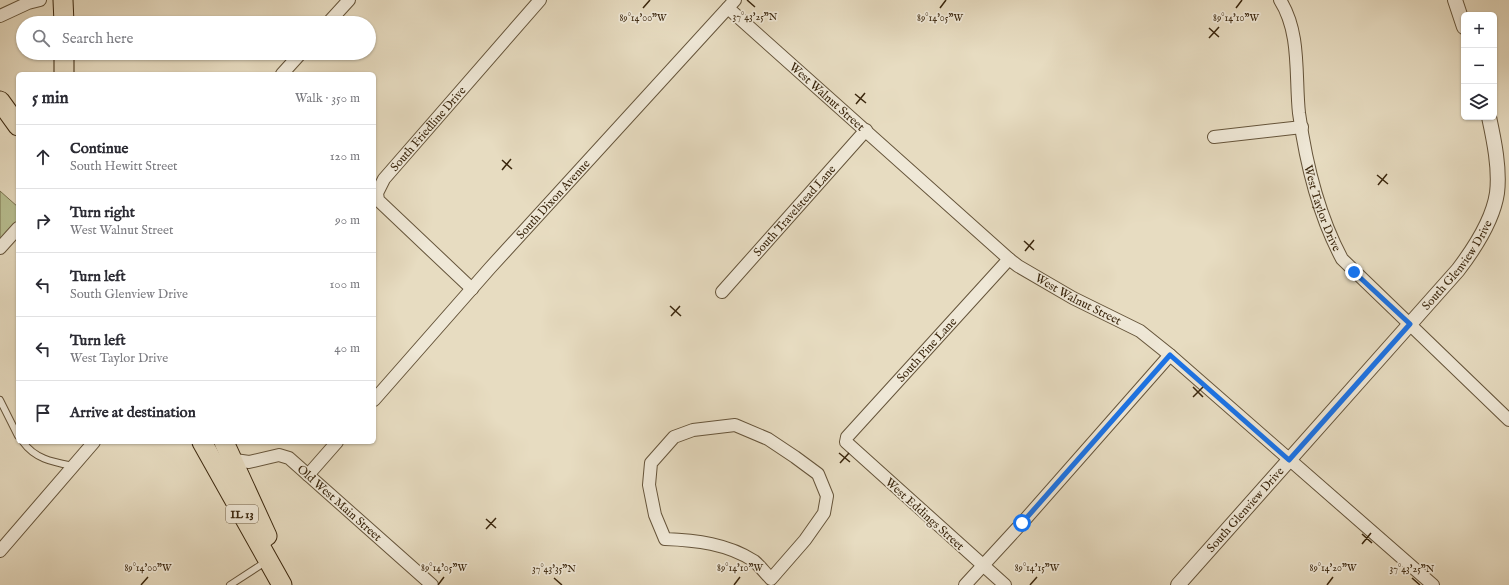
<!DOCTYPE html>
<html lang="en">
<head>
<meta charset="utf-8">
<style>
	body { margin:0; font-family:"IM FELL English",serif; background:#f2f2f3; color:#2b2b33 }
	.controls { position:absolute; right:12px; top:12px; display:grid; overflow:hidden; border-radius:6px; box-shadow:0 1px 3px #0004 }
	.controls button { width:36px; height:36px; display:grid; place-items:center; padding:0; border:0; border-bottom:1px solid #e1e1e2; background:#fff; color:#2b2b33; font:20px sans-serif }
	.stop { position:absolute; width:12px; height:12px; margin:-9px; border:3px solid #1a73e8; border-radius:50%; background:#fff }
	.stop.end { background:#1a73e8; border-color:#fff; box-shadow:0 1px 4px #0008 }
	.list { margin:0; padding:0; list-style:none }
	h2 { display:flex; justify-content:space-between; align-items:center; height:52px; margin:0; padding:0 16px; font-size:17px }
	h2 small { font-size:13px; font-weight:400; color:#7c7c81 }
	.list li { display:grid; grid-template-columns:26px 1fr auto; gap:12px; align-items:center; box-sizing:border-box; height:64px; padding:0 16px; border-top:1px solid #e1e1e2 }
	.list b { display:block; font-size:15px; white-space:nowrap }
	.list p { margin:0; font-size:13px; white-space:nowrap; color:#7c7c81 }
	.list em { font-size:13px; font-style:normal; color:#7c7c81 }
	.icon { flex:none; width:22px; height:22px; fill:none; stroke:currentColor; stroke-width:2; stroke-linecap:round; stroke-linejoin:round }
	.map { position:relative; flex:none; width:1509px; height:585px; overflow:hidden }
	.search { position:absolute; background:#fff; box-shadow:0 1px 3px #0004; left:16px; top:16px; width:360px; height:44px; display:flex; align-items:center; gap:10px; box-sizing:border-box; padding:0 14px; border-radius:22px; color:#7c7c81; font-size:15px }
	.panel { position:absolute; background:#fff; box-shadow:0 1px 3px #0004; left:16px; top:72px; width:360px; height:372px; border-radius:6px }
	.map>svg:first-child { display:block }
	.green { fill:#b8bf91; stroke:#79724f }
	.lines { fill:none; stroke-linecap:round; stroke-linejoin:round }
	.service-casing { stroke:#65543a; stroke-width:8 }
	.minor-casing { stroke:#65543a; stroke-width:14 }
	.tertiary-casing { stroke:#65543a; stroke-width:16 }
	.trunk-casing { stroke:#3a260d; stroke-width:21 }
	.service { stroke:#efe8d7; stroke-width:6 }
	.minor { stroke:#efe8d7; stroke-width:12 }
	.tertiary { stroke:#efe8d7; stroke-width:14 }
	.trunk { stroke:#e7dcc1; stroke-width:19 }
	.route { stroke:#1a73e8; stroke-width:5 }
	.ticks { fill:none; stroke:#3a260d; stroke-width:1.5 }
	.labels { text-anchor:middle; stroke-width:3.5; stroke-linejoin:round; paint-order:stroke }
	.shield { fill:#efe8d7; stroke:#70604a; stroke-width:1 }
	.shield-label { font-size:11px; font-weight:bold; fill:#3a260d }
	.street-label { font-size:12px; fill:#3a260d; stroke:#efe8d7 }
	.ticks-label { font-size:10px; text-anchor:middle; fill:#3a260d; stroke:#efe8d7; stroke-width:3.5; stroke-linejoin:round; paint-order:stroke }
</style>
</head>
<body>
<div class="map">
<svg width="1509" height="585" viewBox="0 0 1509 585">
	<rect width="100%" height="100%" fill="#e7dcc1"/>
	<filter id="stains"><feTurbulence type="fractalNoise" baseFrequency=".005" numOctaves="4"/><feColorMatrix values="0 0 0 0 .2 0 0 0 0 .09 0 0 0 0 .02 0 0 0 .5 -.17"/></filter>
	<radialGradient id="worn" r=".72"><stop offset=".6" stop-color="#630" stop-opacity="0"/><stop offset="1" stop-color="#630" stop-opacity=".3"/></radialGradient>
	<path class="green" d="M 0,191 L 18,207 L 18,221 L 0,242 Z"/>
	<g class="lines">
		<g class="service-casing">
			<g id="service">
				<path d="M 0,400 L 18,436"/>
				<path d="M 23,442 C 35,459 53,462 73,466"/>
				<path d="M 230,585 L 267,561"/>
			</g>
		</g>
		<g class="minor-casing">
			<g id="minor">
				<path id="s1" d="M 1280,0 C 1301,33 1295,76 1299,113 C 1306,164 1318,214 1342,259 L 1509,420"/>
				<path id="s2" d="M 728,8 L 1009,259 L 1018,266 L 1073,298 L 1140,331 L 1170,355 L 1433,585"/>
				<path d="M 0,16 L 28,3 L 40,0"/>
				<path d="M 328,23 L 349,0"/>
				<path d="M 282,74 L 301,53"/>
				<path d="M 1214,137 L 1302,127"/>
				<path d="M 0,248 L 18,228"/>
				<path id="s3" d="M 472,289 L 378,200 L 377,193 L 384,179 L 540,0"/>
				<path id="s4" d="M 722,292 L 866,130"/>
				<path id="s5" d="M 374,400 L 490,268 L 735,0"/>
				<path d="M 735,425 L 768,439 L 795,457 L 818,474 L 827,496 L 824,513 L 805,540 L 771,579 C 766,574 760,566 754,561 C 728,544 696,540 665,539 L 655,515 L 649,485 L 651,463 L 674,437 L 693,430 Z"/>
				<path id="s6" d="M 228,459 L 249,462 L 279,455 L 289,458 L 432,585"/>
				<path d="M 308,475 L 337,442"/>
				<path d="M 0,551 L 94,442"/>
				<path d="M 965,585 L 1022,523 L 1170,355"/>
				<path id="s7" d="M 1005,585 L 846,442 L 847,437 L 1009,259"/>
			</g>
		</g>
		<g class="tertiary-casing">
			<g id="tertiary">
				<path d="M 1455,0 L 1464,27"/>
				<path id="s8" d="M 1178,585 L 1458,270 C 1474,249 1493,220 1497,193 C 1500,169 1494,140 1489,117"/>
			</g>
		</g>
		<g class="trunk-casing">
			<g id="trunk">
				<path d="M 63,0 L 64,23"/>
				<path d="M 64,53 L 64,74"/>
				<path d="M 0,101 L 18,126"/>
				<path d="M 202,442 L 282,585"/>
				<path d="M 224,442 L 267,536"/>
			</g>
		</g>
		<use href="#service" class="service"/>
		<use href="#minor" class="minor"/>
		<use href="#tertiary" class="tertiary"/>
		<use href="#trunk" class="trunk"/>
	</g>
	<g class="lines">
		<path class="route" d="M 1022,523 L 1170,355 L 1289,460 L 1410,324 L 1354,272"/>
	</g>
	<path class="ticks" d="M 747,0 L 755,7M 643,8 L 650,0M 940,8 L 946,0M 1236,8 L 1242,0M 1209,28 L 1219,37M 1209,38 L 1219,27M 855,94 L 866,103M 856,104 L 865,93M 502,160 L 512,169M 502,170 L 511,159M 1377,175 L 1388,184M 1378,185 L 1387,174M 1024,241 L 1034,250M 1025,251 L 1034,240M 670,306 L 681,316M 671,316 L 680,306M 1193,387 L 1203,397M 1193,397 L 1203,387M 839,453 L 850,462M 840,463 L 849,453M 486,519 L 496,528M 486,529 L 496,518M 1362,534 L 1372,543M 1362,544 L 1371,533M 554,578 L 562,585M 1412,578 L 1420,585M 141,585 L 148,577M 438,585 L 444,577M 734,585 L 740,577M 1030,585 L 1037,577M 1327,585 L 1333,577"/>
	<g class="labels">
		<rect class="shield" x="226" y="505" width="32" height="18" rx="3"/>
		<g class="shield-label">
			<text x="242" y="518">IL 13</text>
		</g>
		<g class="street-label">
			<text dy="4" stroke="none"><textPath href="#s2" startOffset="133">West Walnut Street</textPath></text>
			<text dy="4" stroke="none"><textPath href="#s3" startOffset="219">South Friedline Drive</textPath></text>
			<text dy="4" stroke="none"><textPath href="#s5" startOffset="269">South Dixon Avenue</textPath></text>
			<text dy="4" stroke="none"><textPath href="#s1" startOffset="214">West Taylor Drive</textPath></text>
			<text dy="4" stroke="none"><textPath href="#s4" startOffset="109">South Travelstead Lane</textPath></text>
			<text dy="4" stroke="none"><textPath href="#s8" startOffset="425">South Glenview Drive</textPath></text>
			<text dy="4" stroke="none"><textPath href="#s2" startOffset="457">West Walnut Street</textPath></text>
			<text dy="4" stroke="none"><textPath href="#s7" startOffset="337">South Pine Lane</textPath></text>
			<text dy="4" stroke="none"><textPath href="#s6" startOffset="130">Old West Main Street</textPath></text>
			<text dy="4" stroke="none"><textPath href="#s8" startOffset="101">South Glenview Drive</textPath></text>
			<text transform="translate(925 514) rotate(42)" y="4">West Eddings Street</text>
		</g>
	</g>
	<g class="ticks-label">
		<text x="755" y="20">37°43'25"N</text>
		<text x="643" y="21">89°14'00"W</text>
		<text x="940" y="21">89°14'05"W</text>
		<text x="1236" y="21">89°14'10"W</text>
		<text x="148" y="571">89°14'00"W</text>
		<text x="444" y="571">89°14'05"W</text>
		<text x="740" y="571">89°14'10"W</text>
		<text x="1037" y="571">89°14'15"W</text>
		<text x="1333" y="571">89°14'20"W</text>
		<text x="554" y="572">37°43'35"N</text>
		<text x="1412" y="572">37°43'25"N</text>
	</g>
	<rect width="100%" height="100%" filter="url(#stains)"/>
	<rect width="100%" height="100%" fill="url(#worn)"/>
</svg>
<div class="controls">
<button>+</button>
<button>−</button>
<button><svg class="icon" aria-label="layers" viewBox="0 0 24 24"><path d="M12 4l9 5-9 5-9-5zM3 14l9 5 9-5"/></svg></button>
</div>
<div class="stop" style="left:1022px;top:523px"></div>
<div class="stop end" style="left:1354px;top:272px"></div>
<div class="search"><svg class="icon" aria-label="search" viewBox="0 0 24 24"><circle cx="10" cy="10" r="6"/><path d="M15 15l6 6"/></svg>Search here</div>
<section class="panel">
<h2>5 min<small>Walk · 350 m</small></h2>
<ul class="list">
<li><svg class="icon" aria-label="ahead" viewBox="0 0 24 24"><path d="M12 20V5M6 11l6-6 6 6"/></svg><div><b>Continue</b><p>South Hewitt Street</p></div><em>120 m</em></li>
<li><svg class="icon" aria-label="right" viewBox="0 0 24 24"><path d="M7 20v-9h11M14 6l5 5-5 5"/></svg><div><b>Turn right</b><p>West Walnut Street</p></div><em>90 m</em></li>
<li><svg class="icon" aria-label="left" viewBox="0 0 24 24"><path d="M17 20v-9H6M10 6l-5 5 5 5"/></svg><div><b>Turn left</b><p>South Glenview Drive</p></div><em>100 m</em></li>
<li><svg class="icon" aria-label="left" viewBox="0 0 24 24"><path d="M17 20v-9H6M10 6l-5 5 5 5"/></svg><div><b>Turn left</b><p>West Taylor Drive</p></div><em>40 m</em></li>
<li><svg class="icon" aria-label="arrive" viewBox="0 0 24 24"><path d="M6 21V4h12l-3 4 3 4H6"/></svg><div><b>Arrive at destination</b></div></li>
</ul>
</section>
</div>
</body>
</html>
